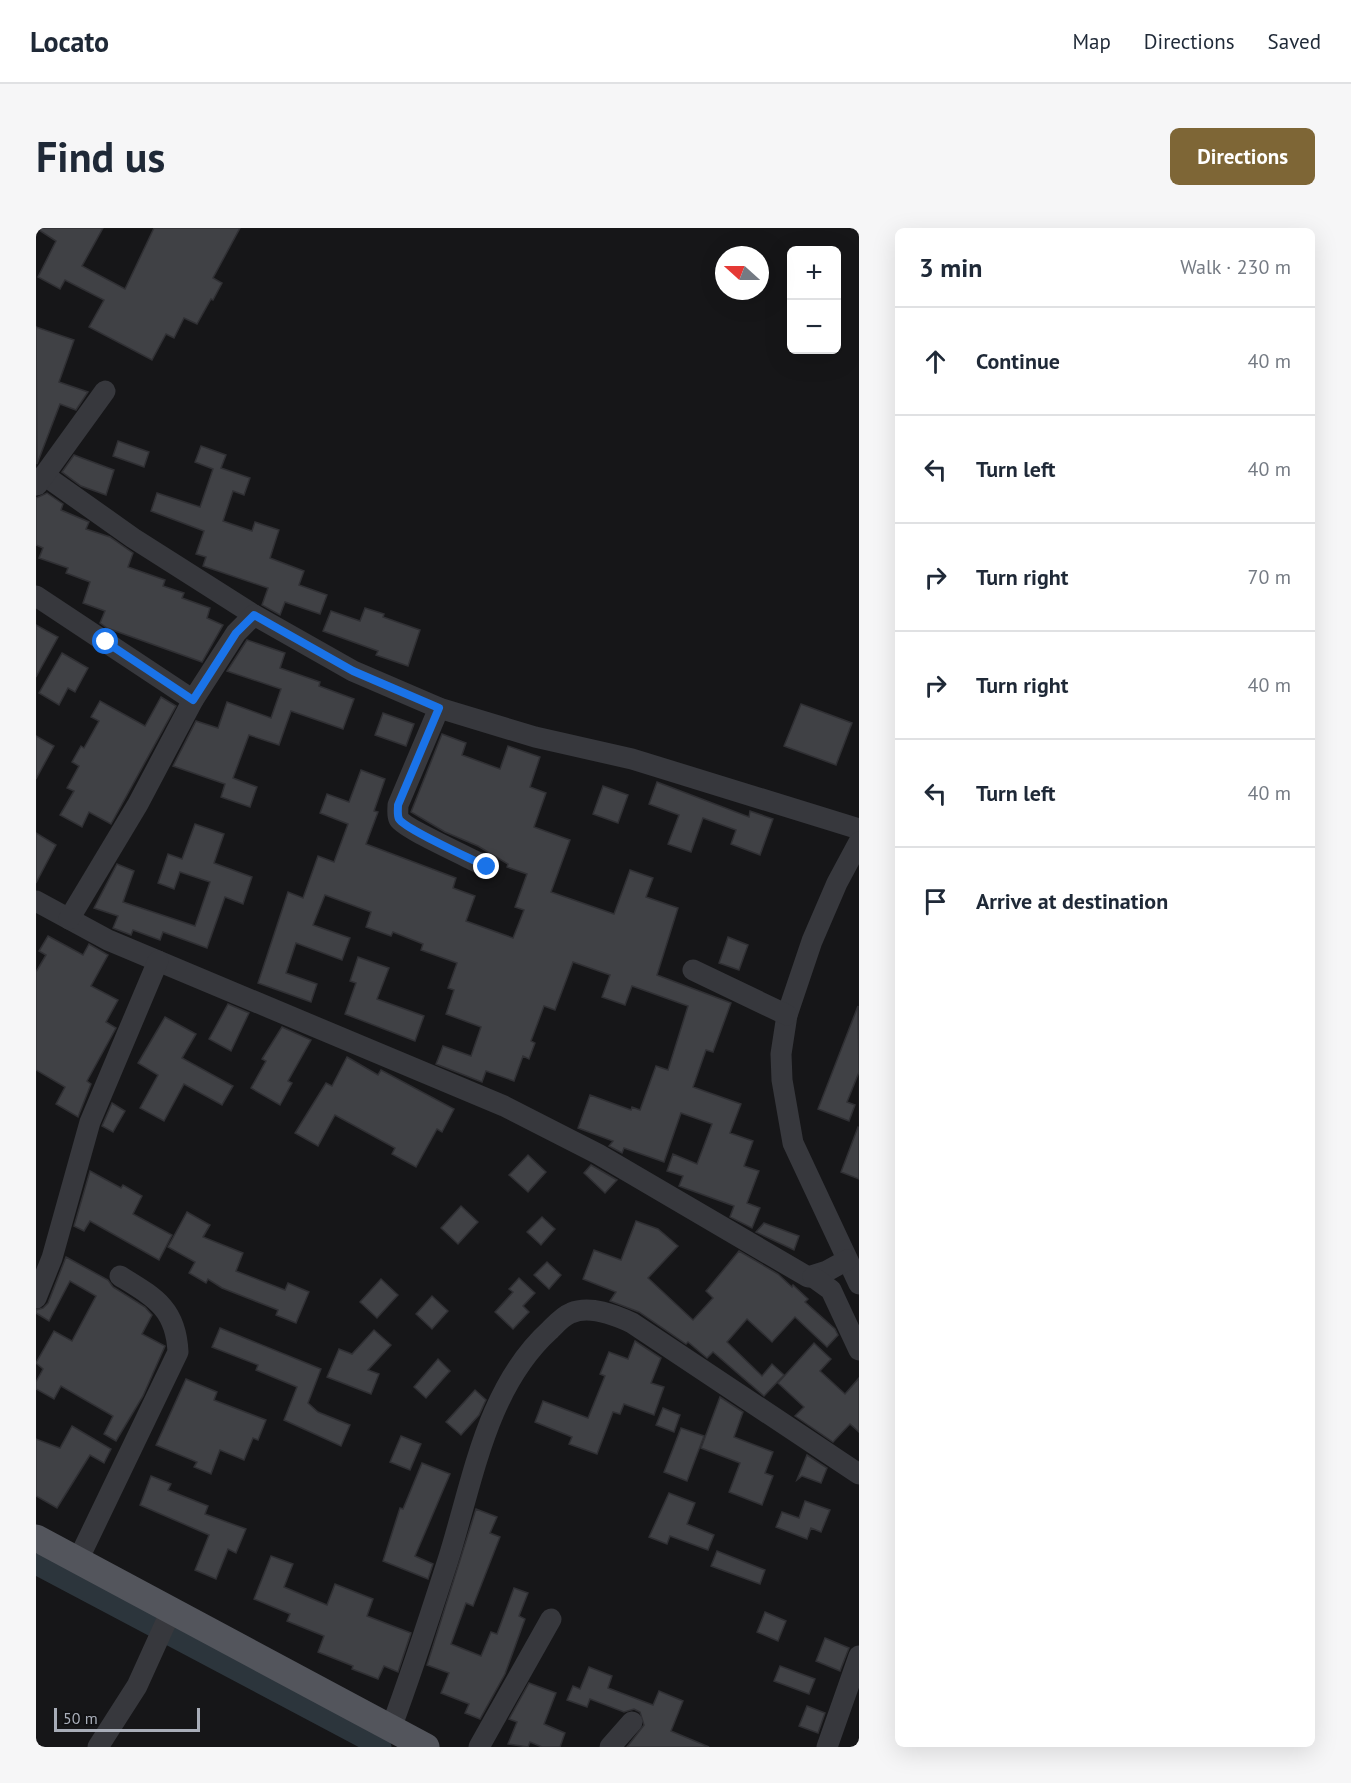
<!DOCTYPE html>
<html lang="en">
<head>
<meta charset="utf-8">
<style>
	body { margin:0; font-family:"PT Sans",sans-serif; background:#f6f6f7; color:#1f2937 }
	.controls { position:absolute; right:18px; top:18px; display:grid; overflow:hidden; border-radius:9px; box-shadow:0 6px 24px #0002 }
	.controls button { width:54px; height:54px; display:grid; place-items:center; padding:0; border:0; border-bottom:2px solid #e0e1e3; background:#fff; color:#1f2937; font:30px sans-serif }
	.compass { position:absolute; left:679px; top:18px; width:54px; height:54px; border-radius:50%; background:#fff; box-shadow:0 6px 24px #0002; rotate:291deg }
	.scale { position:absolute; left:18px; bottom:15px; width:146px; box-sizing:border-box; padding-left:6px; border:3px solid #a8adb8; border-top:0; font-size:16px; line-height:21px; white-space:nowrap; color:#a8adb8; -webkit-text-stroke:4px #111113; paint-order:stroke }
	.stop { position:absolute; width:18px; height:18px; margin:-14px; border:4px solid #1a73e8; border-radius:50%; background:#fff }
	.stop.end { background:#1a73e8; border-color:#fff; box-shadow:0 2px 6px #0008 }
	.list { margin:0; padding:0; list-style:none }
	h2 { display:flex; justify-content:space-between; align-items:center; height:78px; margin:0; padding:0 24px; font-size:26px }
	h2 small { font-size:20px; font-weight:400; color:#747a83 }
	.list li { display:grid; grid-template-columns:39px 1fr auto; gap:18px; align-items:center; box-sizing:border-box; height:108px; padding:0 24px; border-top:2px solid #e0e1e3 }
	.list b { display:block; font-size:22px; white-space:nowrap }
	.list em { font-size:20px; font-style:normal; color:#747a83 }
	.icon { flex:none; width:33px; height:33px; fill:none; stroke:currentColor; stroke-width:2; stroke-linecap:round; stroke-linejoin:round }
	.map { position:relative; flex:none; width:823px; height:1519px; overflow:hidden; border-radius:9px }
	header { display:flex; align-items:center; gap:36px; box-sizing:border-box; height:84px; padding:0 30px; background:#fff; border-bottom:2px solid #e0e1e3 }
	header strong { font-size:28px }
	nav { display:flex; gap:33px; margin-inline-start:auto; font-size:21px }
	.intro { display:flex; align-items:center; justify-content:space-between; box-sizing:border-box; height:144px; padding:0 36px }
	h1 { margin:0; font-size:42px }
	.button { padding:15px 27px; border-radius:9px; background:#7e6636; color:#fff; font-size:21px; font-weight:700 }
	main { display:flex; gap:36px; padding:0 36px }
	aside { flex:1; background:#fff; border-radius:9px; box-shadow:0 6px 24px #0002 }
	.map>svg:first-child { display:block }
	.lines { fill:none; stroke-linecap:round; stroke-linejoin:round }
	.canal { stroke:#2c353c; stroke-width:21 }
	.building { fill:#404145; stroke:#303034; stroke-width:1.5 }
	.minor { stroke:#37383d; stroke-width:21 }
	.major { stroke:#53555c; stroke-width:27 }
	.route { stroke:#1a73e8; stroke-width:8 }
</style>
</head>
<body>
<header>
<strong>Locato</strong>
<nav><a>Map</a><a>Directions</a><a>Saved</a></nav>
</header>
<div class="intro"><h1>Find us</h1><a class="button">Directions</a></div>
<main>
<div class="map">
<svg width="823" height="1519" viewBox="0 0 823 1519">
	<rect width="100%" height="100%" fill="#161618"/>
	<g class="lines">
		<path class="canal" d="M 0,1336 L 345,1519"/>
	</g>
	<g class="building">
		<path d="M 0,0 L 67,0 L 46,38 L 89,61 L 118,0 L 204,0 L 177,50 L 186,55 L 177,72 L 175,71 L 161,96 L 148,90 L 138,110 L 130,106 L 116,132 L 53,99 L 68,72 L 29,52 L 24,61 L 2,49 L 20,13 Z"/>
		<path d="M 0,99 L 38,112 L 23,154 L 52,164 L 40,182 L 24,176 L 1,236 Z"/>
		<path d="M 82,213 L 113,224 L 108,239 L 77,228 Z"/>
		<path d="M 165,218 L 190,227 L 185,240 L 214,250 L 208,267 L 197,263 L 187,293 L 216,303 L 219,294 L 243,302 L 234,330 L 268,343 L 263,357 L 291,367 L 284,386 L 249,374 L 244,387 L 226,377 L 232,360 L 167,338 L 170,329 L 160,326 L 168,303 L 115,283 L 121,265 L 164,279 L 177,241 L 159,234 Z"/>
		<path d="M 38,227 L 78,242 L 70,267 L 45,258 L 26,244 Z"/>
		<path d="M 11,265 L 27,276 L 25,282 L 53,294 L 50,301 L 74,309 L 97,325 L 92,339 L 129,352 L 127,358 L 148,365 L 146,370 L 174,380 L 171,390 L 187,397 L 166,434 L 71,400 L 64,395 L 69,383 L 47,375 L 54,354 L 30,345 L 32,340 L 3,330 L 7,320 L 0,317 L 0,270 Z"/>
		<path d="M 329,380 L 348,386 L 347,389 L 384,402 L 372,438 L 340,427 L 342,423 L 287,403 L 295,383 L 324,393 Z"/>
		<path d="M 0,397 L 22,409 L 0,449 Z"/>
		<path d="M 211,412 L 249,425 L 244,440 L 284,454 L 283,458 L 318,471 L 307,501 L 255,483 L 243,517 L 213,507 L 197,550 L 221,559 L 214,579 L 185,569 L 189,556 L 137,538 L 160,493 L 182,500 L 191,474 L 235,490 L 245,461 L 191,443 Z"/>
		<path d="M 26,425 L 52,440 L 39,464 L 32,460 L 23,477 L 3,465 Z"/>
		<path d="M 125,469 L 140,478 L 75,596 L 53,584 L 46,599 L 24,587 L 38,563 L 31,560 L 43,538 L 36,534 L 45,518 L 48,520 L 63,493 L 55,489 L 64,473 L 109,498 Z"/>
		<path d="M 765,476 L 816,495 L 800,537 L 748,518 Z"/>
		<path d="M 347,485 L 378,496 L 370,518 L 339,507 Z"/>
		<path d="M 406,506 L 430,515 L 426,527 L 464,541 L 472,518 L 504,529 L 494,559 L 510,565 L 498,599 L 534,612 L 515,664 L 578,686 L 594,642 L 617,650 L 610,669 L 642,680 L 621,747 L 695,775 L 677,824 L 670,822 L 657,859 L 705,876 L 694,905 L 717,913 L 708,938 L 723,943 L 711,975 L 724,980 L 716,1000 L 694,989 L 698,978 L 643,958 L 647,948 L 631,943 L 637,926 L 661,936 L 676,896 L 645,885 L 628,934 L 588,920 L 586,925 L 573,918 L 577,913 L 542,900 L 554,867 L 595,882 L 596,879 L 604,882 L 620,838 L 632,842 L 652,778 L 596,758 L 589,777 L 566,769 L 574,747 L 537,734 L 519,782 L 508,778 L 495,813 L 499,815 L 493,831 L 487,828 L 478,853 L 450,843 L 446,854 L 400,836 L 407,818 L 435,828 L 445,799 L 410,786 L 418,762 L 412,760 L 421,735 L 385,722 L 387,716 L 357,704 L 355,708 L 330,699 L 335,684 L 289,667 L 277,697 L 314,710 L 306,732 L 260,715 L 250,745 L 281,756 L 275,774 L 222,755 L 252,664 L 267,670 L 282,628 L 298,634 L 312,596 L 284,585 L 291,566 L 313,574 L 325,542 L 349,551 L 338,583 L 342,584 L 330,616 L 420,650 L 417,660 L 439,668 L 430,693 L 477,710 L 488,682 L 479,679 L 491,646 L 471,639 L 472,636 L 442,618 L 409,604 L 375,584 Z"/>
		<path d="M 0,508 L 18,518 L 0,551 Z"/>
		<path d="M 621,554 L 713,589 L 714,583 L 737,591 L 724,627 L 695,616 L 700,602 L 667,590 L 655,624 L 632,616 L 643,587 L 613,576 Z"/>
		<path d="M 567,558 L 592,567 L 582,595 L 557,586 Z"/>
		<path d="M 159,596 L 188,606 L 178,635 L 216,649 L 207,676 L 189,669 L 171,720 L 127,704 L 124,712 L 97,702 L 95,707 L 77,700 L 82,688 L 58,680 L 81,636 L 98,643 L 87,674 L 159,698 L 174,654 L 144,644 L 138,661 L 122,655 L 132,626 L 146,631 Z"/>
		<path d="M 0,605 L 20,617 L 0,655 Z"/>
		<path d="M 12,708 L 47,727 L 53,716 L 72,727 L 55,758 L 82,772 L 70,794 L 80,800 L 51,853 L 55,856 L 42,889 L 20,876 L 29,859 L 0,842 L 0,744 L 10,727 L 3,723 Z"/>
		<path d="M 692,709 L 712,717 L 703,742 L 683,735 Z"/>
		<path d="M 322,729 L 353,740 L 341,771 L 388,788 L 379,813 L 309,786 L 320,755 L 314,753 Z"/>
		<path d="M 192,776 L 213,785 L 195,823 L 173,811 Z"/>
		<path d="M 822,778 L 823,844 L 811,874 L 819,877 L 813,893 L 782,881 Z"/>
		<path d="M 129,789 L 160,806 L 146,830 L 197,858 L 186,877 L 148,856 L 128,893 L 104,880 L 122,847 L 102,835 Z"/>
		<path d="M 246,799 L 275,812 L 252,853 L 256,855 L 244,877 L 215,860 L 230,833 L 226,831 Z"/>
		<path d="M 311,829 L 342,847 L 345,842 L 418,881 L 406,904 L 401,901 L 380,939 L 356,926 L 359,920 L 299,887 L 282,918 L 259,905 L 290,855 L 296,858 Z"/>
		<path d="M 76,875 L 89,883 L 77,904 L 66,898 Z"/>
		<path d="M 822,899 L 823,900 L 823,951 L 805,944 Z"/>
		<path d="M 492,927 L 510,944 L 492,964 L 473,947 Z"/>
		<path d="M 555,937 L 581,952 L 569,965 L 548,945 Z"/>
		<path d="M 54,943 L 85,960 L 87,957 L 106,968 L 97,986 L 136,1007 L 123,1032 L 54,993 L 48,1003 L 38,998 Z"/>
		<path d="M 425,978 L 442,994 L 422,1016 L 405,1000 Z"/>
		<path d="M 151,984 L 174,997 L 167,1009 L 207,1025 L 200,1043 L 249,1062 L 252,1055 L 273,1064 L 260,1095 L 240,1087 L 242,1082 L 186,1060 L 172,1051 L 170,1055 L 153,1045 L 159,1034 L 132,1019 Z"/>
		<path d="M 506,989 L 519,1001 L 505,1017 L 491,1004 Z"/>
		<path d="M 600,993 L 622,1001 L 642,1018 L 612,1050 L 657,1092 L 677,1070 L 670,1063 L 703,1023 L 742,1046 L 756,1059 L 757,1057 L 772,1071 L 769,1074 L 799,1101 L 802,1107 L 791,1119 L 759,1089 L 736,1114 L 711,1091 L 691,1114 L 726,1148 L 736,1136 L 748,1147 L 728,1168 L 677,1124 L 671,1130 L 652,1114 L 650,1116 L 603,1084 L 574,1073 L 580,1064 L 547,1051 L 558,1022 L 585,1032 Z"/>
		<path d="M 728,995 L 763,1008 L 758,1022 L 720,1004 Z"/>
		<path d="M 30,1029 L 72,1052 L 77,1059 L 109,1079 L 116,1087 L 106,1106 L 129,1118 L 107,1168 L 80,1213 L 68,1206 L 77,1188 L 25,1158 L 18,1171 L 0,1161 L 0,1154 L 7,1141 L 0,1135 L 18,1103 L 36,1113 L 60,1068 L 34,1053 L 13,1093 L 0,1085 L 0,1082 L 7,1080 L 12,1075 Z"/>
		<path d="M 511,1034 L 525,1047 L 513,1061 L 498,1047 Z"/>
		<path d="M 483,1050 L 499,1065 L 487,1078 L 493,1084 L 477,1101 L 459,1084 L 477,1064 L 473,1061 Z"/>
		<path d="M 345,1051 L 362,1067 L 341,1090 L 324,1074 Z"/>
		<path d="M 396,1068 L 412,1083 L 396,1101 L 380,1086 Z"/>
		<path d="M 184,1100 L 285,1141 L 272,1175 L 282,1184 L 314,1197 L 305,1218 L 248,1192 L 261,1159 L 220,1142 L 222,1137 L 176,1119 Z"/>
		<path d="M 338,1102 L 355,1117 L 332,1142 L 343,1146 L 335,1166 L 291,1149 L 303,1121 L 316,1126 Z"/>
		<path d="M 599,1113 L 625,1130 L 615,1155 L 628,1159 L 618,1187 L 588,1176 L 584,1186 L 577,1184 L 561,1226 L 533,1216 L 536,1209 L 499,1194 L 507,1173 L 552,1190 L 569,1148 L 564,1146 L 573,1124 L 592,1131 Z"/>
		<path d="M 778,1115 L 795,1131 L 784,1143 L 809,1166 L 823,1150 L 823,1204 L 814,1196 L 797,1214 L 759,1188 L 768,1179 L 742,1155 Z"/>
		<path d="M 402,1131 L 414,1143 L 390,1170 L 378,1159 Z"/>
		<path d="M 150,1151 L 181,1164 L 178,1172 L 230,1192 L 222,1212 L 217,1210 L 208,1232 L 184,1222 L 175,1246 L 158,1239 L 161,1234 L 120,1217 Z"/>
		<path d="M 439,1162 L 450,1172 L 443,1187 L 425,1207 L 410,1194 Z"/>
		<path d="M 684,1169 L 707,1184 L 698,1209 L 737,1224 L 729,1245 L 737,1248 L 726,1277 L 693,1264 L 704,1235 L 665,1220 Z"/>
		<path d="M 627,1180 L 644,1187 L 638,1204 L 620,1197 Z"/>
		<path d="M 36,1198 L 75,1221 L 68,1235 L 54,1227 L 21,1280 L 0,1268 L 0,1211 L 24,1220 Z"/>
		<path d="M 645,1200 L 668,1208 L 651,1253 L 628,1244 Z"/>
		<path d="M 365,1208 L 385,1216 L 374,1242 L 354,1234 Z"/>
		<path d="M 771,1227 L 791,1240 L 785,1255 L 766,1248 L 761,1252 Z"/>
		<path d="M 386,1235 L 414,1246 L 379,1328 L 397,1336 L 392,1351 L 347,1333 L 364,1280 L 367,1281 Z"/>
		<path d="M 115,1248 L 135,1256 L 132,1262 L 172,1278 L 169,1286 L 210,1301 L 200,1325 L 192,1321 L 180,1351 L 159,1342 L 173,1307 L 104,1277 Z"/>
		<path d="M 633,1265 L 659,1275 L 651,1296 L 678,1307 L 672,1322 L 634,1308 L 631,1316 L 613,1309 Z"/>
		<path d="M 769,1273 L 794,1282 L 785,1304 L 775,1300 L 771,1311 L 740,1299 L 746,1284 L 763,1290 Z"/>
		<path d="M 440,1281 L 461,1289 L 454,1305 L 464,1309 L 437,1378 L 430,1375 L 415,1416 L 445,1428 L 455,1404 L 461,1406 L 478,1360 L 492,1365 L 483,1388 L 489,1391 L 469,1446 L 444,1491 L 429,1485 L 433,1476 L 405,1465 L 413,1445 L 391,1437 Z"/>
		<path d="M 681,1323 L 729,1342 L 724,1356 L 675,1338 Z"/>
		<path d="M 235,1328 L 257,1336 L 248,1359 L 291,1377 L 299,1356 L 337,1371 L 331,1388 L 375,1405 L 362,1444 L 348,1438 L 342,1451 L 316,1441 L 317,1438 L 282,1424 L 288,1408 L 251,1393 L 254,1386 L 218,1371 Z"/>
		<path d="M 729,1384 L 750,1393 L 742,1413 L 721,1404 Z"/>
		<path d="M 789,1410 L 813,1420 L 804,1443 L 780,1433 Z"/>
		<path d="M 744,1438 L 779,1451 L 773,1466 L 738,1453 Z"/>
		<path d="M 553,1439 L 576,1448 L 572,1460 L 617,1477 L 623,1463 L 647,1473 L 635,1503 L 673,1519 L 591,1519 L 608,1497 L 604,1484 L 598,1481 L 588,1484 L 554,1471 L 551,1479 L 531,1472 L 537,1458 L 544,1461 Z"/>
		<path d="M 493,1455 L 520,1465 L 508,1496 L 529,1505 L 524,1519 L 506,1519 L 494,1514 L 492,1519 L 472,1516 L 481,1494 L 473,1491 Z"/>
		<path d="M 771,1478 L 789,1485 L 782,1505 L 763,1498 Z"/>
	</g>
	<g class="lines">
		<g class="minor">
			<path d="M 8,247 L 97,310 L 218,387"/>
			<path d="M 1,257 L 69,163"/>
			<path d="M 0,368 L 157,472 L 200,405 L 218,387 L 317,443 L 403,480 L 499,509 L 596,531 L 823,601"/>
			<path d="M 403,480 L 362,577 C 362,582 361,587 363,591 C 369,601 436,631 451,639"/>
			<path d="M 823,614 L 801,655 L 776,713 L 751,787 L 745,826 L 746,852 L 757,915 L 823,1056"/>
			<path d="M 0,673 L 72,712 L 468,878 L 562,926 L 772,1049 L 791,1043 L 811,1032"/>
			<path d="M 33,691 L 102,576 L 157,472"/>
			<path d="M 657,742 L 751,787"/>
			<path d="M 777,1049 L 795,1062 L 823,1122"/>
			<path d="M 0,1070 L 16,1030 L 54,894 L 122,733"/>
			<path d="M 42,1332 L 142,1124 C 140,1080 118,1069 84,1048"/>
			<path d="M 355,1500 C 376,1444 394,1388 412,1332 C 437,1253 450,1160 514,1102 C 520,1096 527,1088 535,1085 C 554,1077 579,1087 596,1095 L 823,1246"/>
			<path d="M 62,1519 L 101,1458 L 135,1383"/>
			<path d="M 443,1519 L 515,1391"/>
			<path d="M 574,1519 L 596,1494"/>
			<path d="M 791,1519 L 823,1428"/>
		</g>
		<path class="major" d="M 0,1310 L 390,1519"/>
	</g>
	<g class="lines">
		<path class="route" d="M 70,414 L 157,472 L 200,405 L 218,387 L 317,443 L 403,480 L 362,577 C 362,582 361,587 363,591 C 369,601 436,631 451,639"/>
	</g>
</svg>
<div class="controls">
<button>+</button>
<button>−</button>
</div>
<svg class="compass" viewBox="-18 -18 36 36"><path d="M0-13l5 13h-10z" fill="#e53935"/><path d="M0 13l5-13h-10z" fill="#747a83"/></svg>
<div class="scale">50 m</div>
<div class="stop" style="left:70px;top:414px"></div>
<div class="stop end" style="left:451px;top:639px"></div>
</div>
<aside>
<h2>3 min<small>Walk · 230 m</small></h2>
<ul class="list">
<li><svg class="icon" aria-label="ahead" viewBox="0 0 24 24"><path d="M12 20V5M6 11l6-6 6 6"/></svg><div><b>Continue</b></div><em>40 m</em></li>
<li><svg class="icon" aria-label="left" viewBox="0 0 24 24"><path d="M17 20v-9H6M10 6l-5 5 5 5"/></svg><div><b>Turn left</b></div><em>40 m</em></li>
<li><svg class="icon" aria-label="right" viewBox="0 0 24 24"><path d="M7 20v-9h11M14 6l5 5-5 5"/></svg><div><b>Turn right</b></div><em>70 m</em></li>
<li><svg class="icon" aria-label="right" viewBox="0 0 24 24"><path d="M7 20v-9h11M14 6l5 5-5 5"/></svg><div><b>Turn right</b></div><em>40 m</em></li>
<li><svg class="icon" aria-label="left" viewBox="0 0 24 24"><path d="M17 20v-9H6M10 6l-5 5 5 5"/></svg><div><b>Turn left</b></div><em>40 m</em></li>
<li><svg class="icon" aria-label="arrive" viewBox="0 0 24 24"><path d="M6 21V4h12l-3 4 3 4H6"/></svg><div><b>Arrive at destination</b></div></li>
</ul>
</aside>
</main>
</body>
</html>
